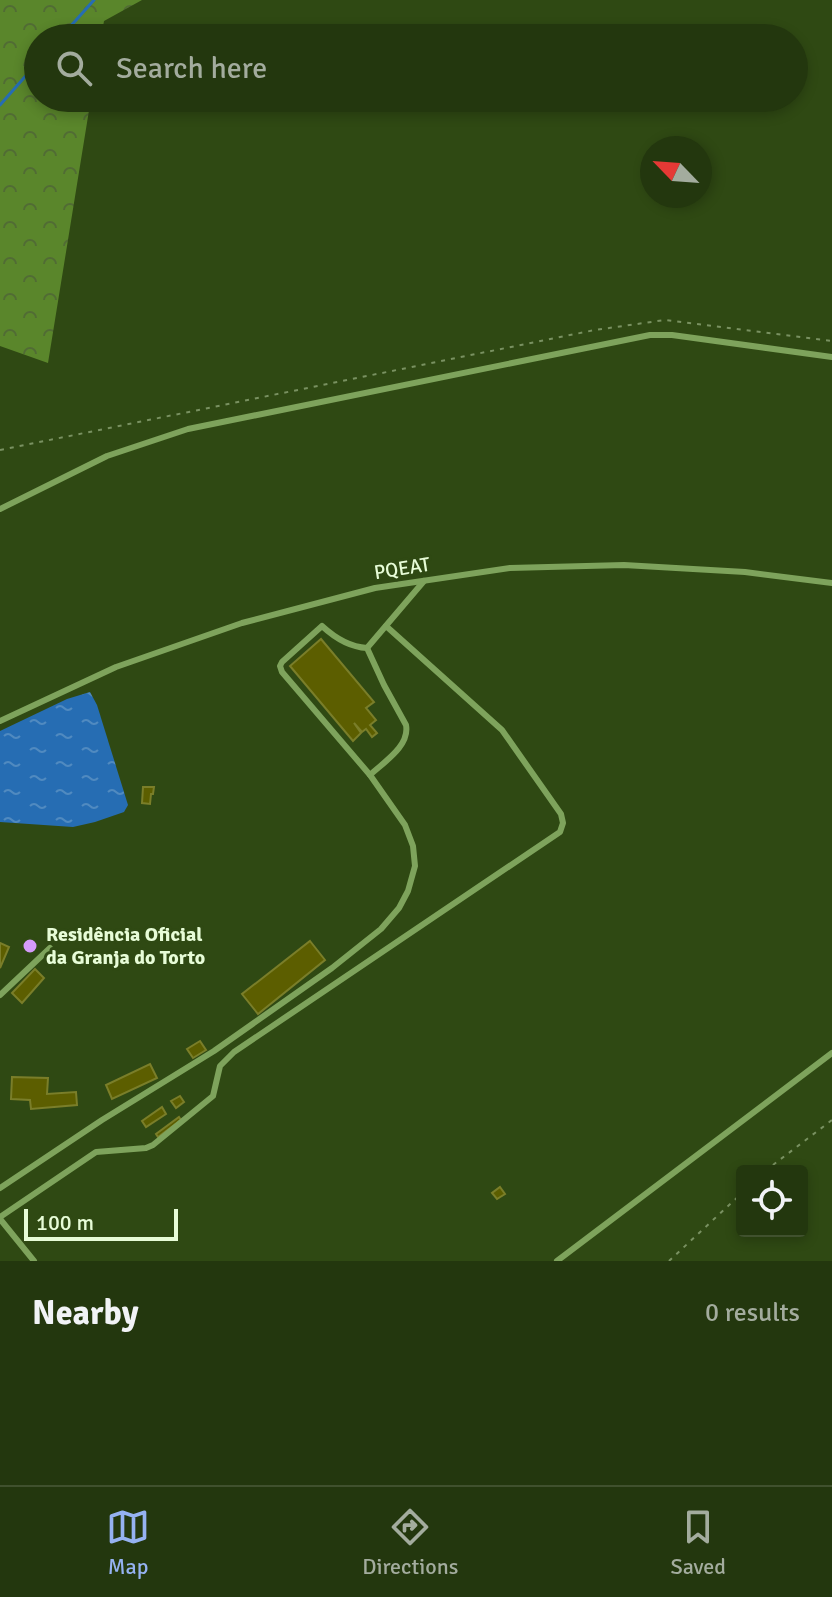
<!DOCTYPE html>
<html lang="en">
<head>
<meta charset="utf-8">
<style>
	body { margin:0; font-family:Signika,sans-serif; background:#2b3f17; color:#f1f3f6 }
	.controls { position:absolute; right:24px; bottom:24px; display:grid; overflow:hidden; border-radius:8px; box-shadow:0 4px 12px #0003 }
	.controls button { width:72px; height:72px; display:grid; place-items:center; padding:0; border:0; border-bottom:2px solid #40512e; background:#23370e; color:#f1f3f6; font:40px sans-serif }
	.compass { position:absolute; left:640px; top:136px; width:72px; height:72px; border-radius:50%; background:#23370e; box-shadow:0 4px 12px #0003; rotate:295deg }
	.scale { position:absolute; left:24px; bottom:20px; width:154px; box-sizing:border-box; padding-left:8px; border:4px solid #e7fcd7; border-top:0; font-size:22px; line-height:28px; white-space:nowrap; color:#e7fcd7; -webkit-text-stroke:6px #2f4913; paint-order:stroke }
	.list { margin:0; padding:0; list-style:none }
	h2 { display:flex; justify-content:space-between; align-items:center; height:104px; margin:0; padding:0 32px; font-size:34px }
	h2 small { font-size:26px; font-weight:400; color:#a3ac9e }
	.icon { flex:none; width:44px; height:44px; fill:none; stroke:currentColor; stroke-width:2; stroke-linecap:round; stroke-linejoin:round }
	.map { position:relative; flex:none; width:832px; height:1261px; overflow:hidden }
	.search { position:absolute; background:#23370e; box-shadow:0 4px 12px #0003; left:24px; right:24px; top:24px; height:88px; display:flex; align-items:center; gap:20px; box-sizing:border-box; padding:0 28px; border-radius:44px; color:#a3ac9e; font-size:30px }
	.sheet { height:224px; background:#23370e }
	nav { display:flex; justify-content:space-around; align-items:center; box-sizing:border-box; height:112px; border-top:2px solid #40512e; background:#23370e; font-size:22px; color:#a3ac9e }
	nav a { display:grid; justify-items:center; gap:4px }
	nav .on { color:#95b2f1 }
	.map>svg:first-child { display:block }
	.forest { fill:url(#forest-crowns) }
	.water { fill:url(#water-ripples) }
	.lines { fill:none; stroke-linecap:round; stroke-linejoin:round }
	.stream { stroke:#266db3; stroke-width:3 }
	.building { fill:#5c5e00; stroke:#7a7e29; stroke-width:2 }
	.path { stroke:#799161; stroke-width:2; stroke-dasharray:4 6; stroke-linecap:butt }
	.lane { stroke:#7ea35c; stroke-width:6 }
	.poi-dot { fill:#d59bfa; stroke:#2f4913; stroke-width:3 }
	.labels { text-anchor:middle; stroke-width:6; stroke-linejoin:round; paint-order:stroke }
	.street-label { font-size:20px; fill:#e7fcd7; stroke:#2f4913 }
	.poi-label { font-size:20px; font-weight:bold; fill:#e7fcd7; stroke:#2f4913; text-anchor:start }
</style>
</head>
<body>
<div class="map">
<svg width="832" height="1261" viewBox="0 0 832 1261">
	<defs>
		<pattern id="forest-crowns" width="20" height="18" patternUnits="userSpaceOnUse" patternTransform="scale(2)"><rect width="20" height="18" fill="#5a862b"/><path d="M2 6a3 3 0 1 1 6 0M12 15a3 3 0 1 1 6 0" fill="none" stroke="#516c34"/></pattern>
		<pattern id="water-ripples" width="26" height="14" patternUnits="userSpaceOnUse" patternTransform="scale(2)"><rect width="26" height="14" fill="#266db3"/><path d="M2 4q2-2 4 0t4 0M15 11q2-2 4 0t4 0" fill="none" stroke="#508ac0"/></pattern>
	</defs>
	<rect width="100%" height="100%" fill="#2f4913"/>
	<path class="forest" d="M 0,0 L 142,0 L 104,21 L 101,38 L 38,38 L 38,98 L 91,98 L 48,363 L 0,346 Z"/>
	<path class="water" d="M 90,692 L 97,705 L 128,805 L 124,812 L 95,822 L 73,827 L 0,822 L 0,731 L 67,699 Z"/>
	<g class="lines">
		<g class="stream">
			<path d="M 60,38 L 94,0"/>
			<path d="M 0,105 L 38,62"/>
		</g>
	</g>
	<g class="building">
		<path d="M 321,639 L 374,702 L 366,708 L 376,720 L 370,725 L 377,733 L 372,737 L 366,729 L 362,732 L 354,723 L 361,733 L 353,741 L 290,666 Z"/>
		<path d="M 143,787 L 154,787 L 153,794 L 151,794 L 150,804 L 142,803 Z"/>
		<path d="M 310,941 L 325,960 L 258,1014 L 242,994 Z"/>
		<path d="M 0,943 L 9,947 L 0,968 Z"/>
		<path d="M 35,969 L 44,978 L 22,1003 L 12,993 Z"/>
		<path d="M 200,1041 L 206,1050 L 193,1058 L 187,1049 Z"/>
		<path d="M 150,1064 L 157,1078 L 112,1099 L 106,1085 Z"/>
		<path d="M 12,1077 L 48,1078 L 47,1094 L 76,1092 L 77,1105 L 31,1109 L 30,1100 L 11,1099 Z"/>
		<path d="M 180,1096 L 184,1102 L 176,1108 L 171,1101 Z"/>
		<path d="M 162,1107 L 166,1114 L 146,1127 L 142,1121 Z"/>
		<path d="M 179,1117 L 181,1120 L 158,1137 L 156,1134 Z"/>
		<path d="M 500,1187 L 505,1194 L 497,1199 L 492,1193 Z"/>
	</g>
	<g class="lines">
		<g class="path">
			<path d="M 0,450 L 595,330 L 665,320 L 832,341"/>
			<path d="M 765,1171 L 832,1120"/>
			<path d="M 669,1261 L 742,1193"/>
		</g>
		<g class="lane">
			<path d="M 0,509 L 107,456 L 188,429 L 650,335 L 672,335 L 832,357"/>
			<path d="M 367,648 L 384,685 L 406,725 C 410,746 384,762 370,775"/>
			<path d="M 367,648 L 424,581"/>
			<path d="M 0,721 L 116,667 L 242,623 L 375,588 L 510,568 L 624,565 L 745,572 L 832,583"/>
			<path d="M 0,995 L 50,948"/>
			<path d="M 0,1188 L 102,1120 L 214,1051 L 332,968 L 381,929 L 399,908 L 408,891 L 415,866 L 413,846 L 405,825 L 370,775 L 282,672 L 280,666 L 282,662 L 322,626 C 335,638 349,647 367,648"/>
			<path d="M 0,1217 L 96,1152 L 146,1148 L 153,1145 L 213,1096 L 220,1066 L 234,1052 L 560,832 L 563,823 L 561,814 L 502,730 L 386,626"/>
			<path d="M 0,1219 L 34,1261"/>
			<path d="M 557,1261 L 832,1053"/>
		</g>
	</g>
	<circle class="poi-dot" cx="30" cy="946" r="8"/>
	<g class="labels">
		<g class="street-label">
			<text transform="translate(402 568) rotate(-9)" y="7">PQEAT</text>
		</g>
		<g class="poi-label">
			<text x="46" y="941">Residência Oficial<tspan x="46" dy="23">da Granja do Torto</tspan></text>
		</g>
	</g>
</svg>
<div class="controls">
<button><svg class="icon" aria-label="locate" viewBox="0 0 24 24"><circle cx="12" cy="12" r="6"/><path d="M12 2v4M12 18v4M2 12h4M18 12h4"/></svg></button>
</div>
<svg class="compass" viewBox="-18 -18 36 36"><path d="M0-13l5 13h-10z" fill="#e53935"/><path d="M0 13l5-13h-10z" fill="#a3ac9e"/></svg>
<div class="scale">100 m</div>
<div class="search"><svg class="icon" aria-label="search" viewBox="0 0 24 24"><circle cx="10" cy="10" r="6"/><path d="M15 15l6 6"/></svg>Search here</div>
</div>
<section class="sheet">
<h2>Nearby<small>0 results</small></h2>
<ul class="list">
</ul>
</section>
<nav>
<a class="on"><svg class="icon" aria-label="map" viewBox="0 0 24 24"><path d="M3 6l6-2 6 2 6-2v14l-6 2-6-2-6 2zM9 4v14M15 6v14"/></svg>Map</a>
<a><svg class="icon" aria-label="directions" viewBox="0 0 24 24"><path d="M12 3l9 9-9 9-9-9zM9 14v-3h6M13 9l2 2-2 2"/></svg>Directions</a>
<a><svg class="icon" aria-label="saved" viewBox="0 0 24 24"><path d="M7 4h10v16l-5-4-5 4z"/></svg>Saved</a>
</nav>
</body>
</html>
